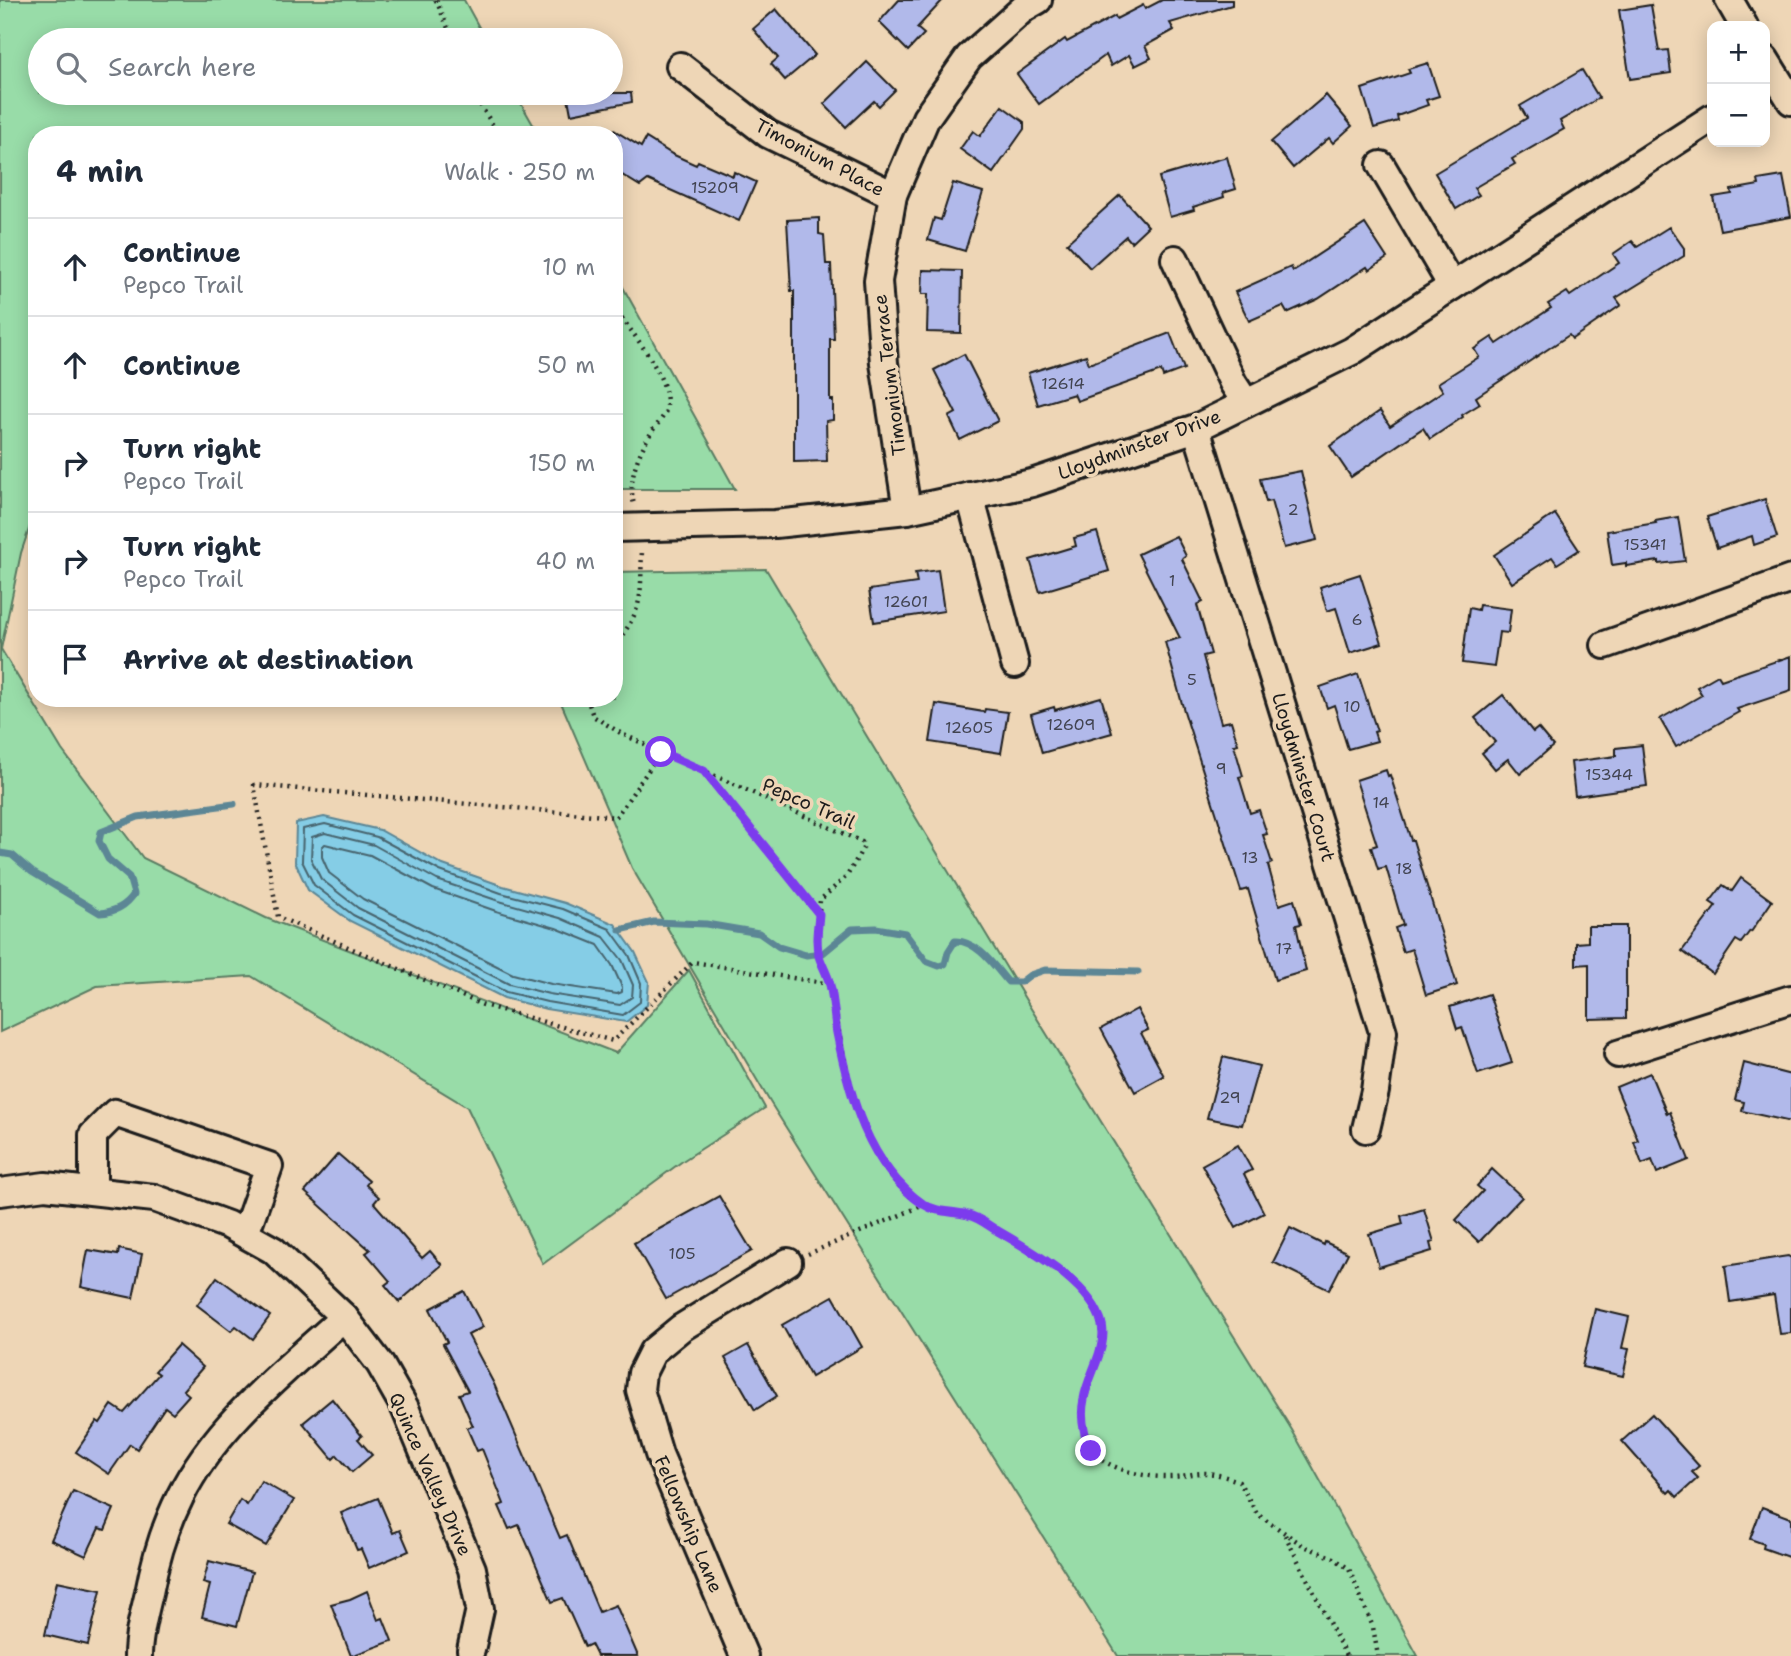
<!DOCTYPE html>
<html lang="en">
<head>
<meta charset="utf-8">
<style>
	body { margin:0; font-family:"Shantell Sans",sans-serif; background:#f2f2f3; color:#1f2937 }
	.controls { position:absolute; right:21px; top:21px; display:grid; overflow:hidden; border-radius:14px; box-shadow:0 4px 18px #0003 }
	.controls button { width:63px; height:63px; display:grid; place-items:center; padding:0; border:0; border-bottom:2px solid #e0e1e3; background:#fff; color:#1f2937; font:35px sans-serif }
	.stop { position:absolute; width:21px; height:21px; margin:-16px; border:5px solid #7c3aed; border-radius:50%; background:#fff }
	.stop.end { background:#7c3aed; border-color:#fff; box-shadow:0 2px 7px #0008 }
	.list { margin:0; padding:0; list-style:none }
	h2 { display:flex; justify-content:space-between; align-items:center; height:91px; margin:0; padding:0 28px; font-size:30px }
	h2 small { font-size:23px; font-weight:400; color:#747a83 }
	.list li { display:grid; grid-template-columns:46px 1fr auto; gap:21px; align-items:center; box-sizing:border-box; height:98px; padding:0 28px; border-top:2px solid #e0e1e3 }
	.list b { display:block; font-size:26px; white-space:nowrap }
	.list p { margin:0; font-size:23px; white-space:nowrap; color:#747a83 }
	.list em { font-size:23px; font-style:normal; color:#747a83 }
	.icon { flex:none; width:38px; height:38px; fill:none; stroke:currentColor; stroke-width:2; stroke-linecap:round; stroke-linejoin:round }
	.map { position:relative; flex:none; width:1791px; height:1656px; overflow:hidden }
	.search { position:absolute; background:#fff; box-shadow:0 4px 18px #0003; left:28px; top:28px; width:595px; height:77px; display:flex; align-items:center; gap:18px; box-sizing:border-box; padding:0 24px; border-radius:38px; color:#747a83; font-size:26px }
	.panel { position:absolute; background:#fff; box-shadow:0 4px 18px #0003; left:28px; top:126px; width:595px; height:581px; border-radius:28px }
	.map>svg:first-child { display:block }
	.green { fill:#98dca8; stroke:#5a7c62; stroke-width:2 }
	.water { fill:#85cde6; stroke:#5b8695; stroke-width:2 }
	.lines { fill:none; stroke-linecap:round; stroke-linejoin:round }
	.shore { stroke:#46636d; stroke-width:2 }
	.stream { stroke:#5b8695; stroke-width:7 }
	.building { fill:#b1b9ea; stroke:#1c1c1c; stroke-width:2 }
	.minor-casing { stroke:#1c1c1c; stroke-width:32 }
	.path { stroke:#1c1c1c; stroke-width:4.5; stroke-dasharray:2 5; stroke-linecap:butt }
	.minor { stroke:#eed6b6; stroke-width:26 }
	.route { stroke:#7c3aed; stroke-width:9 }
	.labels { text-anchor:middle; stroke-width:7; stroke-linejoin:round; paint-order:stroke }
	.number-label { font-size:16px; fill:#414350 }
	.street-label { font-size:19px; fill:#1c1c1c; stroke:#eed6b6 }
</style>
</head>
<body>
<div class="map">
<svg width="1791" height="1656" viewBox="0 0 1791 1656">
	<rect width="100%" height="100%" fill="#eed6b6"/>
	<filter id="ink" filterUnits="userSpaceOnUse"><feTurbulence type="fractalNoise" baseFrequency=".0143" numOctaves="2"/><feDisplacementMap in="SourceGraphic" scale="14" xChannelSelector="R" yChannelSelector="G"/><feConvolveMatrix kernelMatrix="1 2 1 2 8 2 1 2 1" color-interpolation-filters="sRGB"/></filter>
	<g filter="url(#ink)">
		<g class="green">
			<path d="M 0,0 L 464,0 L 486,40 L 40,40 L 40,93 L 515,93 L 539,135 L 37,135 L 37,505 L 21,553 L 1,649 L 62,750 L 143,858 L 266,918 L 616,1053 L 689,970 L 765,1108 L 684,1160 L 543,1264 L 467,1107 L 251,976 L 97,986 L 0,1032 Z"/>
			<path d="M 614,271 L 735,489 L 614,489 Z"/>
			<path d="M 766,569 L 1030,1007 L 1292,1430 L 1418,1656 L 1118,1656 L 770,1102 L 632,868 L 559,698 L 614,698 L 614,572 Z"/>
		</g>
		<path class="water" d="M 324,817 L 380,830 L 443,865 L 503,886 L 565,903 L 615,924 L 635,952 L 649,982 L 647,1005 L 626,1022 L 546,1009 L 504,998 L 350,921 L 308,890 L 295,862 L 296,823 Z"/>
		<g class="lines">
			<g class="shore">
				<path d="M 325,824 L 377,837 L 440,871 L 501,893 L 563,909 L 610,929 L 629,955 L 641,983 L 640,1002 L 623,1015 L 547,1002 L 506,992 L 353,915 L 314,885 L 302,861 L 303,829 Z"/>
				<path d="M 325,833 L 374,845 L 437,880 L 499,901 L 560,918 L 604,937 L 622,960 L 633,985 L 632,997 L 620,1005 L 549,994 L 509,984 L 358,908 L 321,879 L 311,859 L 312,837 Z"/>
				<path d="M 325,844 L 370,855 L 433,889 L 496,911 L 556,928 L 598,945 L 612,965 L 622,987 L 622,992 L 617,994 L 551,984 L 513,974 L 363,899 L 329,873 L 322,857 L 322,847 Z"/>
			</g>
			<g class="stream">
				<path d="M 0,853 L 12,855 L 32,872 L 100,913 C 115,912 126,906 134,894 L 129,877 L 108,859 L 99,841 L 101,832 L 138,817 L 234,804"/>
				<path d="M 620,930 L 654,922 L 706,924 L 759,933 L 779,947 L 806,955 L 823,953 L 852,929 L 876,928 L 905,933 L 926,961 L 939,966 L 945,964 L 948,952 L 955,941 C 977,940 995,967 1008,982 L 1021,982 L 1030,975 L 1045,970 L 1138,972"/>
			</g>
		</g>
		<g class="building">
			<path d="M 899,0 L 943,0 L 917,28 L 924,34 L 908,51 L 879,22 Z"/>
			<path d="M 1162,0 L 1232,0 L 1232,5 L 1170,23 L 1174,30 L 1145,46 L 1151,58 L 1135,66 L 1129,55 L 1111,66 L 1106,55 L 1039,104 L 1017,74 L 1065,39 L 1067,42 L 1115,16 L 1116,19 L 1143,5 L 1145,9 Z"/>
			<path d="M 1651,5 L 1659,51 L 1668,50 L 1671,73 L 1630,79 L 1619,10 Z"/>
			<path d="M 776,9 L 815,55 L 785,80 L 771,64 L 778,58 L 753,29 Z"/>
			<path d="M 867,62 L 895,90 L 879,106 L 874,101 L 846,127 L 824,104 Z"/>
			<path d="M 1428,63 L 1439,96 L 1426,100 L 1428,105 L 1397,116 L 1398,121 L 1374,128 L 1362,89 L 1410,73 L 1408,69 Z"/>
			<path d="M 1582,70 L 1599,98 L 1560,121 L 1564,129 L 1512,159 L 1515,164 L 1474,188 L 1479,195 L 1456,209 L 1435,173 L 1527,118 L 1520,106 Z"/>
			<path d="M 567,93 L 631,93 L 632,102 L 571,114 Z"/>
			<path d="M 1326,95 L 1352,126 L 1333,143 L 1329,138 L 1293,168 L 1271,142 Z"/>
			<path d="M 1002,106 L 1024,122 L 1024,129 L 993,173 L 960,149 L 973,131 L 980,136 Z"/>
			<path d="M 614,130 L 641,147 L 646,138 L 672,154 L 696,165 L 698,161 L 733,176 L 734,172 L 756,182 L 739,221 L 648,180 L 640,186 L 614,170 Z"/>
			<path d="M 1227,157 L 1236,189 L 1223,193 L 1224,197 L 1193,207 L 1194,210 L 1170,217 L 1159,177 Z"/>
			<path d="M 1783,176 L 1791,217 L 1720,230 L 1713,197 L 1732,194 L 1731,190 L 1759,185 L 1758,180 Z"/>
			<path d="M 953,183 L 983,192 L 965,251 L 928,240 L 934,218 L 941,220 Z"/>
			<path d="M 1120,195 L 1148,226 L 1131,242 L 1126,236 L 1090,268 L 1067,243 Z"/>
			<path d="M 819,218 L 819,234 L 824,235 L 826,264 L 831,264 L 834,339 L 830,339 L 830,400 L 833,400 L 833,420 L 826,421 L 827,461 L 794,462 L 794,291 L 791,291 L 787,220 Z"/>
			<path d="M 1365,224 L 1387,258 L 1369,270 L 1367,267 L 1318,299 L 1287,313 L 1283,306 L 1249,321 L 1235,292 L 1291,267 L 1293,271 Z"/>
			<path d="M 1669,227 L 1684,248 L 1684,256 L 1616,298 L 1621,305 L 1572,339 L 1569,335 L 1476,397 L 1480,404 L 1462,415 L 1463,417 L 1430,439 L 1423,428 L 1351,477 L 1330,446 L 1380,411 L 1390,426 L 1443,391 L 1438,383 L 1479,357 L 1474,349 L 1492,337 L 1497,344 L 1551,308 L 1548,304 L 1567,292 L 1570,296 L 1619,263 L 1613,254 L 1632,241 L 1637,247 Z"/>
			<path d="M 923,270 L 962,271 L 961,333 L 927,332 L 928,294 L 922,294 Z"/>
			<path d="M 1170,333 L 1184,369 L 1163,377 L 1161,371 L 1077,401 L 1074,394 L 1038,405 L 1028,373 L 1086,355 L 1089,364 Z"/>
			<path d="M 964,354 L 998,421 L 960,440 L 949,417 L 956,413 L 934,370 Z"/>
			<path d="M 1301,471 L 1317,540 L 1284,548 L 1271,501 L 1266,502 L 1260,479 Z"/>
			<path d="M 1765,499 L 1777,537 L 1754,545 L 1752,536 L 1717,548 L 1707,517 Z"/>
			<path d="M 1555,514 L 1579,550 L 1557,564 L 1552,557 L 1512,583 L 1494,555 Z"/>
			<path d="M 1678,517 L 1685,561 L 1659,564 L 1659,561 L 1626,566 L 1626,563 L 1612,565 L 1607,531 L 1656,523 L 1655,521 Z"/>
			<path d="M 1097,532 L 1109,571 L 1040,592 L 1030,560 L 1076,546 L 1074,538 Z"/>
			<path d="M 1176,536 L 1186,556 L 1182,559 L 1203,602 L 1197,605 L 1211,654 L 1203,656 L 1221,723 L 1231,721 L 1238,744 L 1234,745 L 1243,776 L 1239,777 L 1250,813 L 1259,810 L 1267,834 L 1263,835 L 1272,863 L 1268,865 L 1279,905 L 1294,900 L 1301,924 L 1296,925 L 1306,971 L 1275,980 L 1248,889 L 1241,891 L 1184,711 L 1165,642 L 1180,638 L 1138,554 Z"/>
			<path d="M 938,570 L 944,611 L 874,622 L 869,590 L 917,583 L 915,573 Z"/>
			<path d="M 1360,574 L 1382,643 L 1350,653 L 1336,608 L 1327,611 L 1320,587 Z"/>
			<path d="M 1479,605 L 1511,609 L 1508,633 L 1499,632 L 1494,667 L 1462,663 L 1469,608 L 1478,610 Z"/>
			<path d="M 1791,656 L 1791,691 L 1737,709 L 1739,712 L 1676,747 L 1660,719 L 1702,695 L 1697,687 L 1718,675 L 1721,680 Z"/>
			<path d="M 1358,674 L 1377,731 L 1374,732 L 1377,741 L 1348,749 L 1334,705 L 1327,708 L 1320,687 Z"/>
			<path d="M 1503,695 L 1533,732 L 1538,728 L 1553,746 L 1520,774 L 1508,759 L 1495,769 L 1482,753 L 1495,742 L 1475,718 Z"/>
			<path d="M 1101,697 L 1112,733 L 1042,753 L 1031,714 L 1054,707 L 1055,710 Z"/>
			<path d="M 936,704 L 984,712 L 985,709 L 1008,712 L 1001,753 L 930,742 Z"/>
			<path d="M 1642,745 L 1647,786 L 1575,796 L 1571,762 L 1616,756 L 1616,748 Z"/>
			<path d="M 1386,770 L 1388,776 L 1390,775 L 1411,840 L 1413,840 L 1457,985 L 1426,995 L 1412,949 L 1403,952 L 1395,928 L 1403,925 L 1386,867 L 1378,869 L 1371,847 L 1377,845 L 1356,780 Z"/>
			<path d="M 1741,878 L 1772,901 L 1751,932 L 1750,931 L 1741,943 L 1736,940 L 1713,974 L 1682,951 L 1716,906 L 1710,902 L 1723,885 L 1732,891 Z"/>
			<path d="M 1588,926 L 1626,926 L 1626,1018 L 1589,1019 L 1589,964 L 1576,965 L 1576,943 L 1588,942 Z"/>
			<path d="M 1489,994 L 1512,1063 L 1478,1074 L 1462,1027 L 1457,1029 L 1450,1007 Z"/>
			<path d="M 1137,1009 L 1148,1030 L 1141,1033 L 1164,1076 L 1135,1092 L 1101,1029 Z"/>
			<path d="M 1223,1057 L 1259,1066 L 1242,1125 L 1207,1118 Z"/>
			<path d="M 1744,1063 L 1791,1075 L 1791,1122 L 1742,1111 L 1744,1102 L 1735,1100 Z"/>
			<path d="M 1650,1073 L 1667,1114 L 1670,1112 L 1689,1160 L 1657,1173 L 1652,1160 L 1642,1164 L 1634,1142 L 1638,1140 L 1616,1087 Z"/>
			<path d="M 1238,1145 L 1252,1170 L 1244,1174 L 1264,1213 L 1236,1228 L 1202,1165 Z"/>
			<path d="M 338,1154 L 369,1181 L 366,1185 L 379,1197 L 374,1203 L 422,1258 L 430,1251 L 442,1265 L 399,1302 L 385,1285 L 390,1281 L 366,1253 L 370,1250 L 305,1192 Z"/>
			<path d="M 1492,1169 L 1522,1197 L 1479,1242 L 1456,1220 L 1483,1191 L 1477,1186 Z"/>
			<path d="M 719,1196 L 752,1251 L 666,1299 L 634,1243 Z"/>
			<path d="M 1424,1209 L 1434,1242 L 1430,1243 L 1432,1251 L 1379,1267 L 1369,1234 L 1403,1224 L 1401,1216 Z"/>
			<path d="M 1290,1228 L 1324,1245 L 1325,1242 L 1348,1253 L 1329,1290 L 1273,1262 Z"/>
			<path d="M 119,1249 L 142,1254 L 133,1298 L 81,1287 L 88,1250 L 118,1255 Z"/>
			<path d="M 1788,1256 L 1791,1258 L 1791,1333 L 1780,1334 L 1774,1295 L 1730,1302 L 1725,1266 Z"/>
			<path d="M 217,1277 L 270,1316 L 253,1339 L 236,1326 L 231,1331 L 197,1305 Z"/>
			<path d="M 464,1291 L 483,1327 L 468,1335 L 494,1384 L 560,1538 L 567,1535 L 599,1612 L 616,1605 L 638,1656 L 597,1656 L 591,1644 L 585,1647 L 563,1598 L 552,1602 L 519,1525 L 509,1529 L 499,1506 L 504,1504 L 482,1449 L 477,1451 L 467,1428 L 473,1426 L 459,1394 L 468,1391 L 443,1344 L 447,1342 L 430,1309 Z"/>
			<path d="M 833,1296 L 862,1347 L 811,1377 L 782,1325 Z"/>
			<path d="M 1595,1309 L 1629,1317 L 1622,1348 L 1629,1349 L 1623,1376 L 1582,1367 Z"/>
			<path d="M 178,1345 L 203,1367 L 183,1390 L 189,1395 L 173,1413 L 165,1407 L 137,1449 L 130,1444 L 109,1474 L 76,1452 L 97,1421 L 100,1423 L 112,1405 L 124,1413 L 159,1374 L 155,1371 Z"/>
			<path d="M 748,1345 L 777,1396 L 755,1410 L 725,1358 Z"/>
			<path d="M 332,1399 L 362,1436 L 358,1439 L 372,1455 L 352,1472 L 337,1455 L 333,1459 L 303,1423 Z"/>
			<path d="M 1652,1414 L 1699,1466 L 1692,1472 L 1698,1478 L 1677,1497 L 1671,1490 L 1668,1493 L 1622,1441 Z"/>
			<path d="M 261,1481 L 294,1500 L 266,1546 L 226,1524 L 240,1500 L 247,1505 Z"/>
			<path d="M 73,1491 L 114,1509 L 105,1530 L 99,1528 L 86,1556 L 51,1540 Z"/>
			<path d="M 378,1498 L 393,1533 L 400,1530 L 409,1551 L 369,1568 L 361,1549 L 357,1550 L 341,1513 Z"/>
			<path d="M 1762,1507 L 1791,1518 L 1791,1558 L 1763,1548 L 1764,1544 L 1750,1539 Z"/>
			<path d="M 209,1561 L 252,1572 L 237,1626 L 202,1617 L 210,1585 L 203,1583 Z"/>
			<path d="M 57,1581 L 101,1590 L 88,1645 L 45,1635 Z"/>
			<path d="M 367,1591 L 378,1620 L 383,1618 L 392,1641 L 351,1656 L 331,1604 L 350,1599 Z"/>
		</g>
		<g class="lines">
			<g class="minor-casing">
				<g id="minor">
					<path d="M 1729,0 L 1744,26"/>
					<path d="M 1765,59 L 1791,101"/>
					<path d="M 680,66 L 768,134 L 893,195"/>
					<path d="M 1381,165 L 1452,286"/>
					<path d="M 1175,259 L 1233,383 L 1246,403"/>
					<path d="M 1196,428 L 1383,1032 L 1375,1091 L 1366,1129"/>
					<path d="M 970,496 L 1015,664"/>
					<path d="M 907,510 L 884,363 L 878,281 L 893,195 L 926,118 L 969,57 L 1024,8 L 1038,0"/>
					<path d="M 614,528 L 775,524 L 907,510 L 1032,483 L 1196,428 L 1352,351 L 1712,118"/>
					<path d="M 1605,645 L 1791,579"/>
					<path d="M 1618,1054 L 1791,999"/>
					<path d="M 93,1191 L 93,1135 L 115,1113 L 269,1166 L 245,1234"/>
					<path d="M 0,1192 L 45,1186 L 154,1198 L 228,1225 L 273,1250 L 344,1317 L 380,1364 L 405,1408 L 472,1569 L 480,1609 L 471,1650"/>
					<path d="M 138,1656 C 138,1635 144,1614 149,1593 C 155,1561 165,1527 180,1497 C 216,1424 285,1371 344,1317"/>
					<path d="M 744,1656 L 659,1454 L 640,1390 L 642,1373 L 653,1351 L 681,1328 L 788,1262"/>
				</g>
			</g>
			<g class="path">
				<path d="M 436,0 L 453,40"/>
				<path d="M 473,93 L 499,135"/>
				<path d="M 614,307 C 631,332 668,374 667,405 C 667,415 656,425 651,433 C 638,454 627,480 634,504"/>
				<path d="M 614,646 C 645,607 640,597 642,550"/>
				<path d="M 587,698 L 593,716 L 622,734 L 862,842 L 863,848 L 847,876 L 820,900 C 819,917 814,936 818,953 C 821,965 828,976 831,988 C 843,1056 858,1167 924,1205 C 940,1214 956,1211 970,1215 C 980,1219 989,1226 998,1231 C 1031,1251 1066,1270 1090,1301 C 1115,1334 1094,1362 1084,1396 C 1081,1408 1083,1420 1085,1432 C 1086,1438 1088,1447 1092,1452 C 1109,1469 1142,1477 1166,1477 C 1180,1478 1194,1472 1208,1473 C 1218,1474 1229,1478 1239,1481 L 1257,1514 L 1304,1546 L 1334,1558 L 1349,1569 L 1373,1627 L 1378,1656"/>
				<path d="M 661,752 L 616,817 L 254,785 L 278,917 L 483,1005 L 613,1041 L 693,962 L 830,984"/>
				<path d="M 705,773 L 819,913"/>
				<path d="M 808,1254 L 924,1205"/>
				<path d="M 1285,1535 L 1346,1656"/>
			</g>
			<use href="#minor" class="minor"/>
		</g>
	</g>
	<g class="lines" filter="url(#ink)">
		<path class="route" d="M 661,752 L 704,771 L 819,914 C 818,927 815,942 819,956 C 822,966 828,975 830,985 C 834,1001 834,1017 837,1033 C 849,1094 868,1166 923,1204 C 937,1213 953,1211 968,1215 C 978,1217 988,1225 996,1230 C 1029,1249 1086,1281 1100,1318 C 1111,1345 1088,1373 1084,1399 C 1080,1417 1084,1435 1091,1451"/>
	</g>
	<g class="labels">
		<g class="number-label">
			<text x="715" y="193">15209</text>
			<text x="1063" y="389">12614</text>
			<text x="1293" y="515">2</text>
			<text x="1645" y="550">15341</text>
			<text x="1172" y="586">1</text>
			<text x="906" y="607">12601</text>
			<text x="1357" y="625">6</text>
			<text x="1192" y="685">5</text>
			<text x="1352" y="712">10</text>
			<text x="1071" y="730">12609</text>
			<text x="969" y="733">12605</text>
			<text x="1221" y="774">9</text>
			<text x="1609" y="780">15344</text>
			<text x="1381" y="808">14</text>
			<text x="1250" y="863">13</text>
			<text x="1404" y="874">18</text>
			<text x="1284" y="954">17</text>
			<text x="1230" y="1103">29</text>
			<text x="682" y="1259">105</text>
		</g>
		<g class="street-label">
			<text transform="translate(820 157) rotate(28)" y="7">Timonium Place</text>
			<text transform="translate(889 375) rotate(-97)" y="7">Timonium Terrace</text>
			<text transform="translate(1139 444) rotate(-20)" y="7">Lloydminster Drive</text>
			<text transform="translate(1304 777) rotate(73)" y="7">Lloydminster Court</text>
			<text transform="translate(809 803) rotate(24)" y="7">Pepco Trail</text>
			<text transform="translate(431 1474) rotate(66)" y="7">Quince Valley Drive</text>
			<text transform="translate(689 1524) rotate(67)" y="7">Fellowship Lane</text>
		</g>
	</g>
</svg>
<div class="controls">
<button>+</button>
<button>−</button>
</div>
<div class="stop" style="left:661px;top:752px"></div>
<div class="stop end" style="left:1091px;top:1451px"></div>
<div class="search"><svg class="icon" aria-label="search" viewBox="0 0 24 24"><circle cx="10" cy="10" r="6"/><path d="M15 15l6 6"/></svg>Search here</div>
<section class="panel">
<h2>4 min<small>Walk · 250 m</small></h2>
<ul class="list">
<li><svg class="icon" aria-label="ahead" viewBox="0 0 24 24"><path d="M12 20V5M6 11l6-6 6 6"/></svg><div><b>Continue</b><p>Pepco Trail</p></div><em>10 m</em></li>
<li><svg class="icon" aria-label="ahead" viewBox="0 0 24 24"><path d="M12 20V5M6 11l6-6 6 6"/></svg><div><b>Continue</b></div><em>50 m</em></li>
<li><svg class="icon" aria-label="right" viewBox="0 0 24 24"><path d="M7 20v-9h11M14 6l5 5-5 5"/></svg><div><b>Turn right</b><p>Pepco Trail</p></div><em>150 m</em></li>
<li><svg class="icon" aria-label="right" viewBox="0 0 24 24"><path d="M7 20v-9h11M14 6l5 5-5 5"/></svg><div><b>Turn right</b><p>Pepco Trail</p></div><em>40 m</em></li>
<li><svg class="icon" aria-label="arrive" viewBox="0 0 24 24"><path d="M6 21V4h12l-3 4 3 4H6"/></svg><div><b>Arrive at destination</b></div></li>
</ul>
</section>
</div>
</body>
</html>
